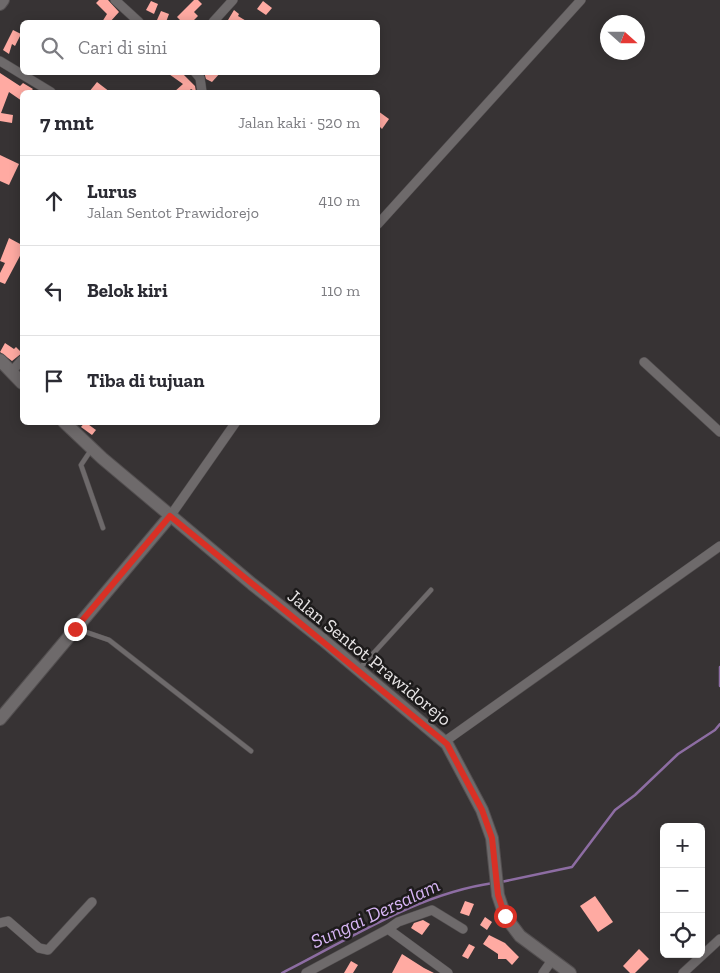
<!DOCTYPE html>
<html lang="id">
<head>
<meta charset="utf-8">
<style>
	body { margin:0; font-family:"Zilla Slab",serif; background:#f7f7f7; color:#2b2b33 }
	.controls { position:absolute; right:15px; bottom:15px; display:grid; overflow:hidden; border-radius:8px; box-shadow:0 2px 12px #0003 }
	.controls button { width:45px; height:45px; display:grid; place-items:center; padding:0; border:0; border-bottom:1px solid #e1e1e2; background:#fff; color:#2b2b33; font:25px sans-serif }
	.compass { position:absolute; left:600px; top:15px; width:45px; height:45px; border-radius:50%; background:#fff; box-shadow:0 2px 12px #0003; rotate:111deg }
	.stop { position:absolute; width:15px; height:15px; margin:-11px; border:4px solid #d93025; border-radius:50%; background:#fff }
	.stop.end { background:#d93025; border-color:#fff; box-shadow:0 1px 5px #0008 }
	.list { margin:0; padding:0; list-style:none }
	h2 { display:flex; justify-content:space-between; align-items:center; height:65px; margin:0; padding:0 20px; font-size:21px }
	h2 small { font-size:16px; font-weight:400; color:#7c7c81 }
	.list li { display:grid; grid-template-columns:32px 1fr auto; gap:15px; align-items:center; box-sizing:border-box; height:90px; padding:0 20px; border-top:1px solid #e1e1e2 }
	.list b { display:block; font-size:19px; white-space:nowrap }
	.list p { margin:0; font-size:16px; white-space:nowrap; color:#7c7c81 }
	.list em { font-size:16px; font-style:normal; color:#7c7c81 }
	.icon { flex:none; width:28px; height:28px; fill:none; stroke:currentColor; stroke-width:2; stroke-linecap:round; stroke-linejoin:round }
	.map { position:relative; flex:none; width:720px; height:973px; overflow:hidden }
	.search { position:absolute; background:#fff; box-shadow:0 2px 12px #0003; left:20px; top:20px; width:360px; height:55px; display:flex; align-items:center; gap:12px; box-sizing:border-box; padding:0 18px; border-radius:8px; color:#7c7c81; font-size:19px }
	.panel { position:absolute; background:#fff; box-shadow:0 2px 12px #0003; left:20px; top:90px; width:360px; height:335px; border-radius:8px }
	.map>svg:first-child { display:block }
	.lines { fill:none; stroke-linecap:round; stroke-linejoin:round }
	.stream { stroke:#8d6da3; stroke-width:2.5 }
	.building { fill:#ffaaa2 }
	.lane-casing { stroke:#534f50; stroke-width:5.5 }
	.street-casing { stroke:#534f50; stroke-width:10 }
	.secondary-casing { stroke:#534f50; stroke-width:14 }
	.lane { stroke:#6e6a6b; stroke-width:4.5 }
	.street { stroke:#6e6a6b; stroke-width:9 }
	.secondary { stroke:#6e6a6b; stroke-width:12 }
	.route { stroke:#d93025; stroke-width:6 }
	.labels { text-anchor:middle; stroke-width:5; stroke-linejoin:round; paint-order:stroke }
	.street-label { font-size:19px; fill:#e8e5e6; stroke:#1d1b1b }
	.water-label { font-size:20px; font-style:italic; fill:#d7b5f5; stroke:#1d1b1b }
</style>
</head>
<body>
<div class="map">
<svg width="720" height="973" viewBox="0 0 720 973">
	<rect width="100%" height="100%" fill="#373334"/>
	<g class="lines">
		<g class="stream">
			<path d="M 720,667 L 720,686"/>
			<path d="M 501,882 L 572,867 L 615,810 L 635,795 L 678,754 L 715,730 L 720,724"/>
			<path d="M 282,973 C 350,939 417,894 493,883"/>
		</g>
	</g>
	<g class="building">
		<path d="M 99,0 L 108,0 L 119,12 L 110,22 L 102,22 L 107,14 L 96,3 Z"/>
		<path d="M 194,0 L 198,0 L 202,4 L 194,12 L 198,16 L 192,22 L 182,22 L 177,17 Z"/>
		<path d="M 151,1 L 158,4 L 154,14 L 146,10 Z"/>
		<path d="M 263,1 L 272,8 L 266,15 L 257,9 Z"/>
		<path d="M 234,10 L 239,14 L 238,16 L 248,22 L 231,22 L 228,20 Z"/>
		<path d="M 161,11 L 169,14 L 166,22 L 157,20 Z"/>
		<path d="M 13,30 L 21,34 L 15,46 L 12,44 L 9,54 L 3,50 Z"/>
		<path d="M 166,72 L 181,72 L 195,86 L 196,92 L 191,89 L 188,92 L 174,92 L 183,84 Z"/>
		<path d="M 204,72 L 221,72 L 212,82 L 206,79 Z"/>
		<path d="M 0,73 L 20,86 L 23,83 L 33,89 L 30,92 L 22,92 L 22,101 L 9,92 L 1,113 L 13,115 L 12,123 L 0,121 Z"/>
		<path d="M 97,82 L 110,92 L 89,92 Z"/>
		<path d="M 378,111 L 389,119 L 382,129 L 378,125 Z"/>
		<path d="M 0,155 L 19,164 L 9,185 L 0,181 Z"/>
		<path d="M 9,238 L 22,245 L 22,252 L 5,284 L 0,282 L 0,273 L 5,263 L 0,261 Z"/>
		<path d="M 5,343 L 14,349 L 16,347 L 22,353 L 12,361 L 0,352 Z"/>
		<path d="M 85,422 L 96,430 L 92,435 L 81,427 Z"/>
		<path d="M 595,896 L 613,922 L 598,932 L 580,906 Z"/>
		<path d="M 465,901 L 474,904 L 469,916 L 460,913 Z"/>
		<path d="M 485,917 L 492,922 L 487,930 L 480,925 Z"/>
		<path d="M 423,920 L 430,924 L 422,935 L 411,928 L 414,923 Z"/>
		<path d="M 489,935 L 505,943 L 519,957 L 512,965 L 506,959 L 498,959 L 498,954 L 483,944 Z"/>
		<path d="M 469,944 L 475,947 L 468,959 L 462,956 Z"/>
		<path d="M 639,949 L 649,959 L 635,973 L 630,973 L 623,966 Z"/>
		<path d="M 402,954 L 424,968 L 434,973 L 392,973 Z"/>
		<path d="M 351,961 L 358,965 L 353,973 L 344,973 Z"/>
	</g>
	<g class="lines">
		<g class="lane-casing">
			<g id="lane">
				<path d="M 91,450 L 81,465 L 103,528"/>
				<path d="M 77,629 L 109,640 L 251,751"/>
				<path d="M 360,668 L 431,590"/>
			</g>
		</g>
		<g class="street-casing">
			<g id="street">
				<path d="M 115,0 L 139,22"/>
				<path d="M 213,22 L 233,0"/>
				<path d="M 0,61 L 51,92"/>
				<path d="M 195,72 L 200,78 L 202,92"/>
				<path d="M 378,224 L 581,0"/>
				<path d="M 644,362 L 720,432"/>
				<path d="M 11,372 L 22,360"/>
				<path d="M 171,515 L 236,422"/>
				<path d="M 444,742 L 720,546"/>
				<path d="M 0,923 L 8,921 L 39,948 L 48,950 L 92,902"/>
				<path d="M 388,929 L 398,922 L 432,910 L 463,929"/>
				<path d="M 306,973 L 388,929 L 448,973"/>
				<path d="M 543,973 L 552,960"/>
				<path d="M 683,973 L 720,939"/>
			</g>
		</g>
		<g class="secondary-casing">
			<g id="secondary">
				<path d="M 0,4 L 3,0"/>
				<path d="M 0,360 L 22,383"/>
				<path d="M 64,422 L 102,458 L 252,584 L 323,640 L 447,744 L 482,810 L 492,838 L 498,895 L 505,916 L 520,936 L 570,973"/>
				<path d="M 0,719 L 171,515"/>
			</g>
		</g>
		<use href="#lane" class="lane"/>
		<use href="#street" class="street"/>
		<use href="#secondary" class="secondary"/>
	</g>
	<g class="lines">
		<path class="route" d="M 75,629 L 170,516 L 447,744 L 482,810 L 492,838 L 498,895 L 505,916"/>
	</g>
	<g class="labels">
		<g class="street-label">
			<text transform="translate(370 657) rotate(39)" y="7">Jalan Sentot Prawidorejo</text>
		</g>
		<g class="water-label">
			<text transform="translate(375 913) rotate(-25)" y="7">Sungai Dersalam</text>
		</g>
	</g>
</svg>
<div class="controls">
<button>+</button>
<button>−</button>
<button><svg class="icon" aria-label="locate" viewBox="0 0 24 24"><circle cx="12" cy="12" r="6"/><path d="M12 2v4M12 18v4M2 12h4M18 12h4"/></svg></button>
</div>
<svg class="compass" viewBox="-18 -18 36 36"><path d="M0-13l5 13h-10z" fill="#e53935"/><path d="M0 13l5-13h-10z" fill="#7c7c81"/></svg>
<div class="stop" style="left:505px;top:916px"></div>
<div class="stop end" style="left:75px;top:629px"></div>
<div class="search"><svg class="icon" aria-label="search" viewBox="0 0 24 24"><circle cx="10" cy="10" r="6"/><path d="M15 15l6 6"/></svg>Cari di sini</div>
<section class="panel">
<h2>7 mnt<small>Jalan kaki · 520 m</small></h2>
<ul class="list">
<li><svg class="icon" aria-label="ahead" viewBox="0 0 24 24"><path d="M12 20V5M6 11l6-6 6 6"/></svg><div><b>Lurus</b><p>Jalan Sentot Prawidorejo</p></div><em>410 m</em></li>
<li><svg class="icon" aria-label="left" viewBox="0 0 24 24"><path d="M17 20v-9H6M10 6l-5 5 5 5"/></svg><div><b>Belok kiri</b></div><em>110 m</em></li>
<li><svg class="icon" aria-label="arrive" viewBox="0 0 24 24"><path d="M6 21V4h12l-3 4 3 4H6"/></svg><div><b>Tiba di tujuan</b></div></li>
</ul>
</section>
</div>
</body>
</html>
